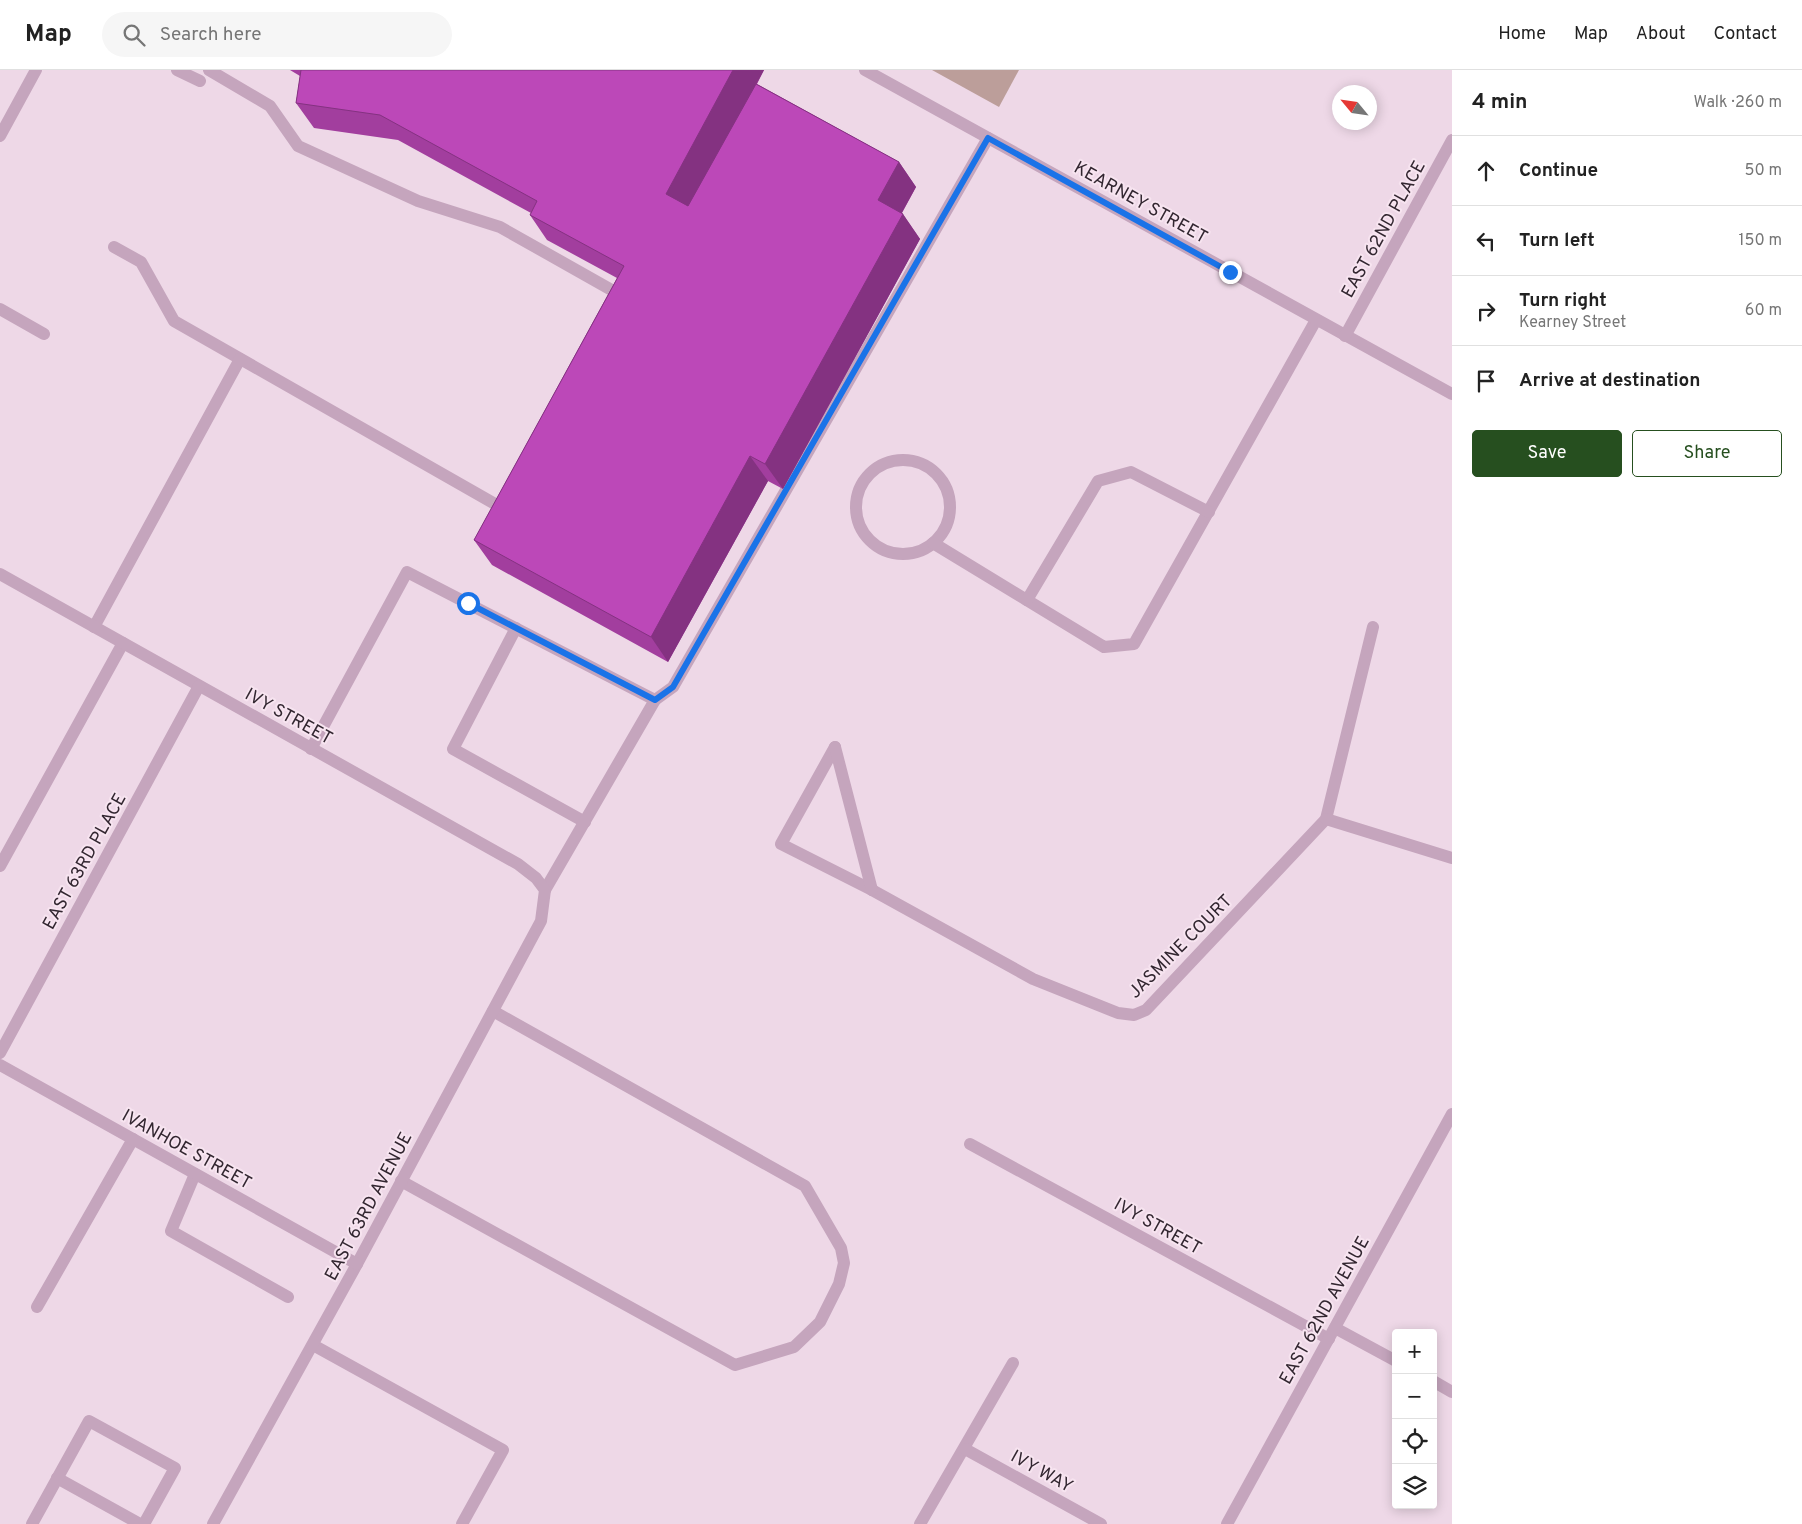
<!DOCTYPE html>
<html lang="en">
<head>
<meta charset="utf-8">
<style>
	body { margin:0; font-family:Overpass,sans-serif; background:#f6f6f6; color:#222 }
	.controls { position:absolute; right:15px; bottom:15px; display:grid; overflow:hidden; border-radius:5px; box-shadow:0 2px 12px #0003 }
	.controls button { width:45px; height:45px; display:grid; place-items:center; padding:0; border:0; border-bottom:1px solid #e0e0e0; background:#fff; color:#222; font:25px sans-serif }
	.compass { position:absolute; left:1332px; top:15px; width:45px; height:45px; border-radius:50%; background:#fff; box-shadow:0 2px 12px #0003; rotate:299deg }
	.stop { position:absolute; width:15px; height:15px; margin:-11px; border:4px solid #1a73e8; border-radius:50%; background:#fff }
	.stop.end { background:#1a73e8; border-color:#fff; box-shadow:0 1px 5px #0008 }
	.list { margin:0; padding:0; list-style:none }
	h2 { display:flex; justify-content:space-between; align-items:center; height:65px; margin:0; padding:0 20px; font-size:21px }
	h2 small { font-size:16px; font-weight:400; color:#767676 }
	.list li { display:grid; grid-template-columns:32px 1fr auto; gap:15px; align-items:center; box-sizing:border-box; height:70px; padding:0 20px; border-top:1px solid #e0e0e0 }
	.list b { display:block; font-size:19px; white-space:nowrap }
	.list p { margin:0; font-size:16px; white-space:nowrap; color:#767676 }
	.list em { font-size:16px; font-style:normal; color:#767676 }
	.actions { display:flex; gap:10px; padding:15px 20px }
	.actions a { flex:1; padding:11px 0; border:1px solid #264f1f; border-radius:5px; text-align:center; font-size:18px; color:#264f1f }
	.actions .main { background:#264f1f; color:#fff }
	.icon { flex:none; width:28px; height:28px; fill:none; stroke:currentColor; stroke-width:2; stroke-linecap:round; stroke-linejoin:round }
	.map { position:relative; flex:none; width:1452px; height:1454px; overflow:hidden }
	header { display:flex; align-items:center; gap:30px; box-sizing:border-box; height:70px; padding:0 25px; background:#fff; border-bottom:1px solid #e0e0e0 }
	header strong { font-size:24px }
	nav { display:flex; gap:28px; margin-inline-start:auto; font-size:18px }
	.search { width:350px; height:45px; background:#f6f6f6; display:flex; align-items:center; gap:12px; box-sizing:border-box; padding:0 18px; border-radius:28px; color:#767676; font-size:19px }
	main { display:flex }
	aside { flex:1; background:#fff }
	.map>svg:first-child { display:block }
	.green { fill:#bc9e9a }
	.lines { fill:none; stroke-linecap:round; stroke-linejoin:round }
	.service { stroke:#c5a5bd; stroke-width:12 }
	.minor { stroke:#c5a5bd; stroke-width:12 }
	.tertiary { stroke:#c5a5bd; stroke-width:12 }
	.wall { fill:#a23e9e }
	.shaded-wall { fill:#843281 }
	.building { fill:#bc48b8; stroke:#843281 }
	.route { stroke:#1a73e8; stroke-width:6 }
	.labels { text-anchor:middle; stroke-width:4; stroke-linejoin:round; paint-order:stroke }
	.street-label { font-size:18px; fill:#322630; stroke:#f7e4f0 }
</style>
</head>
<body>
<header>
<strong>Map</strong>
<div class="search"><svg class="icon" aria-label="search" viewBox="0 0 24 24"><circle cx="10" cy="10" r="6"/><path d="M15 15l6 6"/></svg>Search here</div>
<nav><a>Home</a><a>Map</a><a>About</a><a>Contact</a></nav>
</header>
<main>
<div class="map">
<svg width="1452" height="1454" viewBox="0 0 1452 1454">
	<rect width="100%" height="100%" fill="#eed8e7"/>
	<path class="green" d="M 932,0 L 1019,0 L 999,37 Z"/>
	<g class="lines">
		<g class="service">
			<path d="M 177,0 L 200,11"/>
			<path d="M 209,0 L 270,36 L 298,76 L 418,131 L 500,157 L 624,227"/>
			<path d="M 114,177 L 141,192 L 174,251 L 502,438"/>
			<path d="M 0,239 L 44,264"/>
			<circle cx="903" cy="437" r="47"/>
			<path d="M 933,473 L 1104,577 L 1134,574 L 1316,250"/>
			<path d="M 1027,530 L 1098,411 L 1131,402 L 1209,442"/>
			<path d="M 94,557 L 240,289"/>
			<path d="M 516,558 L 453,679 L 585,752"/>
			<path d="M 655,630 L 673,617 L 988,68"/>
			<path d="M 311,679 L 407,502 L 655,630 L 545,820"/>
			<path d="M 0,796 L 123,573"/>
			<path d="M 195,1104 L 171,1161 L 288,1227"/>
			<path d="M 401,1111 L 735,1295 L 794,1277 L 820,1252 L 839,1214 L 844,1193 L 841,1178 L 805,1116 L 493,941"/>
			<path d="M 37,1237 L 133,1069"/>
			<path d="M 313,1275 L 503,1380 L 462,1454"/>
			<path d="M 57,1408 L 140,1454"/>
			<path d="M 32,1454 L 89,1351 L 175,1398 L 144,1454"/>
			<path d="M 920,1454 L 1013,1293"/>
		</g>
		<g class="minor">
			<path d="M 865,0 L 1452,324"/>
			<path d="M 1345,266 L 1452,70"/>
			<path d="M 0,504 L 518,794 L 536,808 L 545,820 L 541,851 L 357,1194 L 213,1454"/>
			<path d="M 835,677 L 781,774 L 872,820 L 1033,909 L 1118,943 L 1134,945 L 1146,940 L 1326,749 L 1373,557"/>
			<path d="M 835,677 L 872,820"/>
			<path d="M 1326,749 L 1452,788"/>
			<path d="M 0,983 L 199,616"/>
			<path d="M 0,995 L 357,1194"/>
			<path d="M 970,1074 L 1329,1269"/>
			<path d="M 1335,1258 L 1396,1291"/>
			<path d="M 1433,1311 L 1452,1322"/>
			<path d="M 965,1379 L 1101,1454"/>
		</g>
		<g class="tertiary">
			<path d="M 0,66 L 36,0"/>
			<path d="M 1227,1454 L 1452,1044"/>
		</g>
	</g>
	<path class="wall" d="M 290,0 L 764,0 L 757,14 L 899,92 L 916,117 L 902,143 L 920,169 L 783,419 L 768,411 L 668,592 L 492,495 L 474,470 L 617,208 L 547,170 L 530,145 L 531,143 L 398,70 L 314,58 L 296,33 L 300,6 Z"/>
	<g class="shaded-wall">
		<path d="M 733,0 L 764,0 L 683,149 L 666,124 Z"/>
		<path d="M 899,92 L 916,117 L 895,155 L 878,130 Z"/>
		<path d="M 903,144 L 920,169 L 783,419 L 765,394 Z"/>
		<path d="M 750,386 L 768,411 L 668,592 L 651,567 Z"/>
	</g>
	<path class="building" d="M 301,0 L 733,0 L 666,124 L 688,136 L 756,14 L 899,92 L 878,130 L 903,144 L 765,394 L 750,386 L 651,567 L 474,470 L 624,196 L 530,145 L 537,131 L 380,45 L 296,33 Z"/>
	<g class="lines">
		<path class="route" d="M 468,533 L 655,630 L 673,617 L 988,68 L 1230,202"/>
	</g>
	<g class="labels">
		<g class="street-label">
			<text transform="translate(1141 132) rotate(29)" y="6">KEARNEY STREET</text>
			<text transform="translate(1383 159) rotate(-61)" y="6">EAST 62ND PLACE</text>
			<text transform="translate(289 646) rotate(29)" y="6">IVY STREET</text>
			<text transform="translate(84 791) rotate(-61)" y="6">EAST 63RD PLACE</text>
			<text transform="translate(1180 876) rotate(-45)" y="6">JASMINE COURT</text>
			<text transform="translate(187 1079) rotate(29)" y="6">IVANHOE STREET</text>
			<text transform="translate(368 1136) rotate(-62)" y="6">EAST 63RD AVENUE</text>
			<text transform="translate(1158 1156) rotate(29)" y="6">IVY STREET</text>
			<text transform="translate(1324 1240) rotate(-61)" y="6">EAST 62ND AVENUE</text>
			<text transform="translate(1042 1401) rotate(29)" y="6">IVY WAY</text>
		</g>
	</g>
</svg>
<div class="controls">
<button>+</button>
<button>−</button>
<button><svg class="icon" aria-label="locate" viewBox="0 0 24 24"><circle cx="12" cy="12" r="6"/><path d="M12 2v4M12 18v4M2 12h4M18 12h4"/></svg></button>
<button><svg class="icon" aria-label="layers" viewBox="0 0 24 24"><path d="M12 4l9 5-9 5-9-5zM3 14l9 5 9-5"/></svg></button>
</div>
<svg class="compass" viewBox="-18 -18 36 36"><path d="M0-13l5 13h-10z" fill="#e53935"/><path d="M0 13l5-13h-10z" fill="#767676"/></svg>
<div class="stop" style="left:468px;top:533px"></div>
<div class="stop end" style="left:1230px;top:202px"></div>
</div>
<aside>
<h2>4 min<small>Walk · 260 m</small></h2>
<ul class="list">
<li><svg class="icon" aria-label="ahead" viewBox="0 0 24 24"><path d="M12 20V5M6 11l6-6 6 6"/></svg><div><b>Continue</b></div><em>50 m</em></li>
<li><svg class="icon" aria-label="left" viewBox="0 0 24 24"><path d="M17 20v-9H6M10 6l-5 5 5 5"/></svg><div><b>Turn left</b></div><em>150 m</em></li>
<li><svg class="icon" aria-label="right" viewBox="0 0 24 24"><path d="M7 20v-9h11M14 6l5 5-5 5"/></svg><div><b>Turn right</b><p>Kearney Street</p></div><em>60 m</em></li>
<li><svg class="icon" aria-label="arrive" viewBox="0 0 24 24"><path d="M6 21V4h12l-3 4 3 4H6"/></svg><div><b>Arrive at destination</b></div></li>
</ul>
<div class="actions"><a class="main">Save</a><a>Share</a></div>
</aside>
</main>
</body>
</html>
